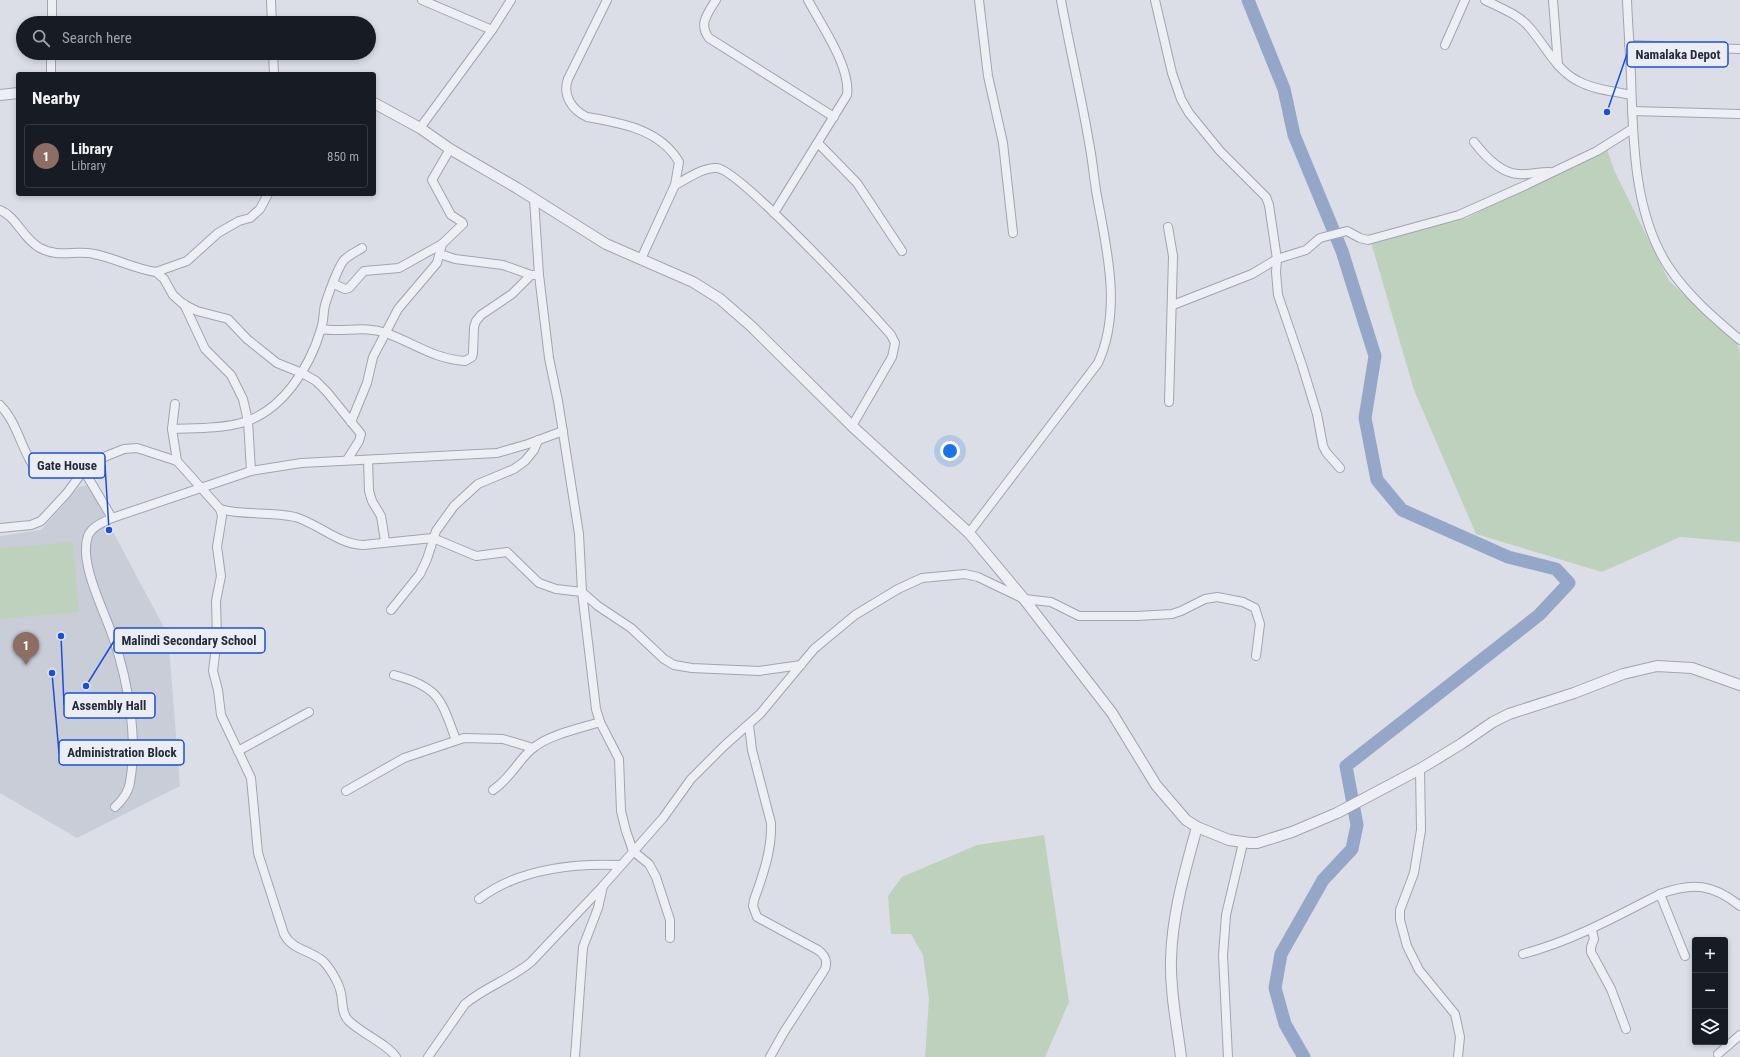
<!DOCTYPE html>
<html lang="en">
<head>
<meta charset="utf-8">
<style>
	body { margin:0; font-family:"Roboto Condensed",sans-serif; background:#242831; color:#f1f3f6 }
	.controls { position:absolute; right:12px; bottom:12px; display:grid; overflow:hidden; border-radius:4px; box-shadow:0 2px 6px #0003 }
	.controls button { width:36px; height:36px; display:grid; place-items:center; padding:0; border:0; border-bottom:1px solid #363941; background:#171b24; color:#f1f3f6; font:20px sans-serif }
	.you { position:absolute; left:950px; top:451px; width:14px; height:14px; margin:-10px; border:3px solid #fff; border-radius:50%; background:#1a73e8; box-shadow:0 0 0 6px #1a73e833 }
	.badge { display:grid; place-items:center; width:26px; height:26px; border-radius:50%; background:#1a73e8; color:#fff; font-size:13px; font-weight:700 }
	.pin { position:absolute; translate:-50% -33px; filter:drop-shadow(0 1px 2px #0008) }
	.pin::after { content:''; position:absolute; top:21px; width:14px; height:12px; background:inherit; clip-path:polygon(0 0,100% 0,50% 100%) }
	.list { margin:0; padding:0; list-style:none }
	h2 { display:flex; justify-content:space-between; align-items:center; height:52px; margin:0; padding:0 16px; font-size:17px }
	h2 small { font-size:13px; font-weight:400; color:#9ea1a6 }
	.list li { display:grid; grid-template-columns:26px 1fr auto; gap:12px; align-items:center; box-sizing:border-box; height:64px; margin:0 8px 8px; padding:0 8px; border:1px solid #363941; border-radius:4px }
	.list b { display:block; font-size:15px; white-space:nowrap }
	.list p { margin:0; font-size:13px; white-space:nowrap; color:#9ea1a6 }
	.list em { font-size:13px; font-style:normal; color:#9ea1a6 }
	.icon { flex:none; width:22px; height:22px; fill:none; stroke:currentColor; stroke-width:2; stroke-linecap:round; stroke-linejoin:round }
	.map { position:relative; flex:none; width:1740px; height:1057px; overflow:hidden }
	.search { position:absolute; background:#171b24; box-shadow:0 2px 6px #0003; left:16px; top:16px; width:360px; height:44px; display:flex; align-items:center; gap:10px; box-sizing:border-box; padding:0 14px; border-radius:22px; color:#9ea1a6; font-size:15px }
	.panel { position:absolute; background:#171b24; box-shadow:0 2px 6px #0003; left:16px; top:72px; width:360px; height:124px; border-radius:4px }
	.map>svg:first-child { display:block }
	.built { fill:#c9cdd8 }
	.green { fill:#bed1bc }
	.lines { fill:none; stroke-linecap:round; stroke-linejoin:round }
	.river { stroke:#94a7c8; stroke-width:13 }
	.minor-casing { stroke:#a1a4b0; stroke-width:10 }
	.tertiary-casing { stroke:#a1a4b0; stroke-width:12 }
	.minor { stroke:#eeeff5; stroke-width:8 }
	.tertiary { stroke:#eeeff5; stroke-width:10 }
	.leader { fill:none; stroke:#1d4ed8; stroke-width:1.5 }
	.callout-dot { fill:#1d4ed8; stroke:#eaedf4; stroke-width:1.5 }
	.callout { fill:#eaedf4; stroke:#1d4ed8; stroke-width:1.5 }
	.callout-label { font-size:13px; text-anchor:middle; font-weight:bold; fill:#252a3d }
</style>
</head>
<body>
<div class="map">
<svg width="1740" height="1057" viewBox="0 0 1740 1057">
	<rect width="100%" height="100%" fill="#dbdee6"/>
	<path class="built" d="M 88,485 L 168,635 L 180,786 L 77,838 L 0,793 L 0,536 L 41,530 L 79,487 Z"/>
	<g class="green">
		<path d="M 1605,143 L 1614,170 L 1669,281 L 1737,342 L 1740,353 L 1740,542 L 1680,537 L 1602,572 L 1476,534 L 1414,390 L 1370,239 L 1467,218 Z"/>
		<path d="M 73,542 L 79,612 L 0,619 L 0,548 Z"/>
		<path d="M 1044,835 L 1069,1002 L 1045,1057 L 925,1057 L 929,999 L 923,955 L 911,934 L 891,934 L 888,896 L 902,877 L 977,845 Z"/>
	</g>
	<g class="lines">
		<path class="river" d="M 1248,0 L 1284,89 L 1294,135 L 1342,251 L 1375,356 L 1365,418 L 1377,480 L 1402,510 L 1508,557 L 1556,569 L 1569,583 L 1539,615 L 1346,766 L 1357,825 L 1352,849 L 1323,880 L 1281,954 L 1275,988 L 1285,1024 L 1304,1057"/>
		<g class="minor-casing">
			<g id="minor">
				<path d="M 271,0 L 272,23"/>
				<path d="M 422,0 L 492,30"/>
				<path d="M 607,0 L 568,79 C 562,95 572,110 587,117 C 621,123 660,129 679,162 L 675,185 L 641,259"/>
				<path d="M 716,0 C 708,13 698,24 709,38 L 834,117"/>
				<path d="M 979,0 L 988,76 L 1003,143 L 1013,233"/>
				<path d="M 1155,0 L 1172,73 L 1181,99 L 1189,113 L 1220,151 L 1266,197 L 1269,205 L 1277,259 L 1276,272 L 1278,295 L 1302,365 L 1317,414 L 1323,446 L 1326,452 L 1340,468"/>
				<path d="M 1485,0 C 1500,8 1518,14 1529,27 C 1545,45 1556,70 1578,81 C 1594,90 1614,91 1631,95"/>
				<path d="M 1553,0 L 1558,65"/>
				<path d="M 1627,0 C 1628,25 1630,50 1631,76 C 1633,137 1633,212 1668,266 C 1687,295 1714,318 1740,340"/>
				<path d="M 52,23 L 52,0"/>
				<path d="M 1445,45 L 1465,0"/>
				<path d="M 1629,45 L 1740,49"/>
				<path d="M 273,53 L 274,74"/>
				<path d="M 51,74 L 51,53"/>
				<path d="M 1632,111 L 1740,114"/>
				<path d="M 420,128 L 492,30 L 511,0"/>
				<path d="M 1474,142 C 1484,155 1500,173 1518,174 C 1529,175 1539,172 1549,172"/>
				<path d="M 818,143 L 857,183 L 902,251"/>
				<path d="M 675,185 C 687,179 703,167 717,168 C 740,170 869,310 891,335 L 895,343 L 892,357 L 852,426"/>
				<path d="M 534,199 L 539,275 L 549,358 L 558,401 L 579,534 L 582,592 L 596,709 L 600,722 L 619,759 L 621,811 L 626,831 L 633,851 L 649,864 L 656,877 L 670,920 L 670,938"/>
				<path d="M 0,210 C 17,217 23,239 40,248 C 58,258 75,250 94,254 C 115,258 135,269 156,272 L 164,279 L 173,295 L 183,304 L 197,311 L 228,319 L 247,339 L 277,363 L 302,373 L 316,381 L 327,392 L 361,434 L 359,441 L 347,460"/>
				<path d="M 774,213 L 847,95 C 851,67 821,25 808,0"/>
				<path d="M 1168,227 L 1173,256 L 1169,402"/>
				<path d="M 440,254 L 455,259 L 503,265 L 531,275 L 536,275"/>
				<path d="M 156,272 L 187,261 L 218,233 L 239,221 L 250,218 L 260,209 L 268,194"/>
				<path d="M 334,284 L 345,289 L 349,288 L 364,271 L 399,268 L 442,244"/>
				<path d="M 184,304 L 205,349 L 231,375 L 243,399 L 248,421 L 251,471"/>
				<path d="M 1173,305 L 1252,274 L 1277,259 L 1306,250 L 1320,238 L 1347,231 L 1360,238 L 1368,240 L 1459,215 L 1526,185 L 1597,151 L 1632,129"/>
				<path d="M 322,329 C 343,333 364,325 386,333 C 414,343 434,359 465,361 L 472,357 L 473,353 L 474,327 L 476,321 L 481,315 L 512,294 L 531,275"/>
				<path d="M 175,404 L 172,429 L 177,461"/>
				<path d="M 0,405 C 18,423 21,450 36,470 L 45,472 L 83,469 L 112,518"/>
				<path d="M 351,422 L 367,383 L 373,357 L 398,309 L 437,263 L 442,244 L 463,224 L 462,222 L 451,215 L 432,180 L 450,149"/>
				<path d="M 172,429 C 195,428 219,429 241,423 C 282,412 310,367 321,329 C 324,321 323,313 325,305 C 328,295 338,267 344,260 C 349,255 356,252 362,248"/>
				<path d="M 368,460 L 369,491 L 372,501 L 381,516 L 385,541"/>
				<path d="M 220,509 C 245,516 269,511 295,517 C 319,524 338,544 363,545 L 433,538 L 476,556 L 507,552 L 539,583 L 556,589 L 582,592 L 598,606 L 631,628 L 664,659 L 674,665 L 692,668 L 759,671 L 801,665"/>
				<path d="M 0,528 L 31,525 L 41,521 L 67,493 L 89,463 L 124,449 L 137,448 L 177,461 L 220,509 L 222,516 L 217,547 L 221,576 L 216,601 L 217,638 L 213,671 L 218,690 L 221,715 L 251,778 L 258,853 L 284,934 C 292,950 310,950 323,961 C 330,968 339,983 341,993 C 343,1002 341,1012 348,1020 C 359,1032 389,1045 396,1057"/>
				<path d="M 969,533 L 1098,363 C 1122,311 1107,250 1097,196 C 1094,180 1093,164 1090,148 C 1082,99 1070,50 1061,0"/>
				<path d="M 391,610 L 420,574 L 427,559 L 436,531 L 454,506 L 478,484 L 514,469 L 525,461 L 534,450 L 538,440"/>
				<path d="M 394,675 C 440,687 441,700 456,740"/>
				<path d="M 749,725 L 752,750 L 771,823 C 772,850 763,875 754,900 L 753,906 L 757,917 L 818,950 C 825,955 828,960 825,969 L 784,1032 L 770,1057"/>
				<path d="M 238,751 L 309,712"/>
				<path d="M 1420,769 L 1421,830 L 1414,873 L 1400,910 L 1400,920 L 1407,946 L 1419,970 L 1455,1014 L 1460,1037 L 1458,1057"/>
				<path d="M 493,790 C 512,777 518,760 533,748 C 551,734 578,729 600,722"/>
				<path d="M 346,791 L 404,758 L 464,738 L 503,739 L 533,748"/>
				<path d="M 115,807 C 122,801 129,791 130,782 C 138,738 128,682 114,640 C 106,614 78,563 88,536 C 92,526 104,522 112,518 L 251,471 L 301,463 L 497,453 L 528,444 L 563,431"/>
				<path d="M 1660,894 L 1685,956"/>
				<path d="M 479,899 C 518,869 572,863 621,865"/>
				<path d="M 1592,930 L 1594,939 L 1591,947 L 1591,952 L 1611,989 L 1626,1029"/>
				<path d="M 1523,954 C 1572,941 1615,917 1660,894 C 1693,882 1713,884 1740,906"/>
				<path d="M 1718,1054 L 1740,1035"/>
				<path d="M 428,1057 L 465,1004 C 485,987 511,979 531,962 L 603,886 L 663,818 L 691,779 L 724,746 L 760,714 L 814,649 L 855,615 L 898,589 L 922,578 L 965,574 L 978,577 L 1024,599 L 1051,602 L 1079,616 L 1137,616 L 1172,614 L 1181,611 L 1205,599 L 1217,597 L 1243,602 L 1255,608 L 1260,624 L 1256,656"/>
				<path d="M 575,1057 L 583,947 L 598,908 L 603,886"/>
				<path d="M 1228,1057 L 1223,955 L 1226,915 L 1243,843"/>
			</g>
		</g>
		<g class="tertiary-casing">
			<g id="tertiary">
				<path d="M 0,95 L 18,93"/>
				<path d="M 374,103 L 420,128 L 450,149 L 517,188 L 606,244 L 693,282 L 720,299 L 751,326 L 852,426 L 969,533 L 1024,599 L 1112,713 L 1156,785 L 1186,820 L 1197,827 L 1229,840 L 1250,843 L 1257,843 L 1292,832 L 1337,813 L 1420,769 L 1461,744 L 1493,722 L 1509,714 L 1574,693 L 1623,674 L 1657,666 L 1692,668 L 1740,685"/>
				<path d="M 1181,1057 C 1177,1025 1170,992 1171,960 C 1172,914 1185,871 1197,827"/>
			</g>
		</g>
		<use href="#minor" class="minor"/>
		<use href="#tertiary" class="tertiary"/>
	</g>
	<path class="leader" d="M1607 112L1627 54M109 530L105 465M86 686L114 641M61 636L64 705M52 673L59 753"/>
	<g class="callout-dot">
		<circle cx="1607" cy="112" r="4"/>
		<circle cx="109" cy="530" r="4"/>
		<circle cx="86" cy="686" r="4"/>
		<circle cx="61" cy="636" r="4"/>
		<circle cx="52" cy="673" r="4"/>
	</g>
	<g class="callout">
		<rect x="1627" y="42" width="101" height="25" rx="4"/>
		<rect x="29" y="453" width="76" height="25" rx="4"/>
		<rect x="114" y="628" width="151" height="25" rx="4"/>
		<rect x="64" y="693" width="91" height="25" rx="4"/>
		<rect x="59" y="740" width="125" height="25" rx="4"/>
	</g>
	<g class="callout-label">
		<text x="1678" y="59">Namalaka Depot</text>
		<text x="67" y="470">Gate House</text>
		<text x="189" y="645">Malindi Secondary School</text>
		<text x="109" y="710">Assembly Hall</text>
		<text x="122" y="757">Administration Block</text>
	</g>
</svg>
<div class="controls">
<button>+</button>
<button>−</button>
<button><svg class="icon" aria-label="layers" viewBox="0 0 24 24"><path d="M12 4l9 5-9 5-9-5zM3 14l9 5 9-5"/></svg></button>
</div>
<div class="you"></div>
<div class="pin badge" style="left:26px;top:665px;background:#8d6e63">1</div>
<div class="search"><svg class="icon" aria-label="search" viewBox="0 0 24 24"><circle cx="10" cy="10" r="6"/><path d="M15 15l6 6"/></svg>Search here</div>
<section class="panel">
<h2>Nearby<small></small></h2>
<ul class="list">
<li><span class="badge" style="background:#8d6e63">1</span><div><b>Library</b><p>Library</p></div><em>850 m</em></li>
</ul>
</section>
</div>
</body>
</html>
